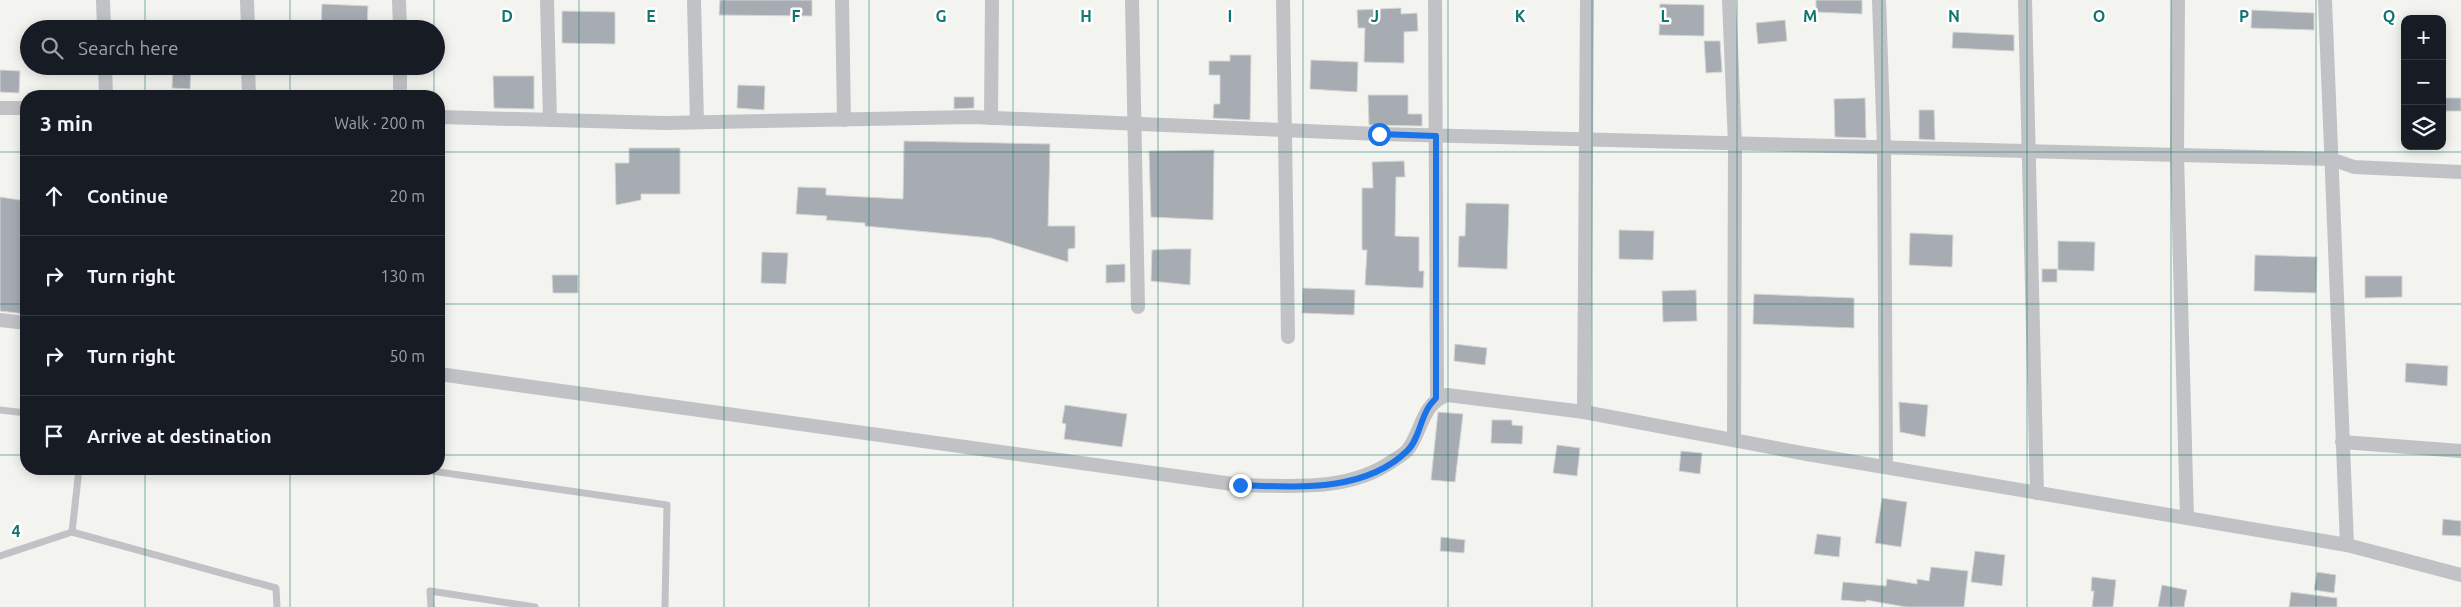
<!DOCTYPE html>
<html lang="en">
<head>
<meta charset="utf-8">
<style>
	body { margin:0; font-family:Ubuntu,sans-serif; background:#20242c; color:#f1f3f6 }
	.controls { position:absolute; right:15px; top:15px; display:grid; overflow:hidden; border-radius:10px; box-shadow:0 2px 12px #0003 }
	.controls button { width:45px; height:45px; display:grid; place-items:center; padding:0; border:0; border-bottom:1px solid #363941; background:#171b24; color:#f1f3f6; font:25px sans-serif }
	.stop { position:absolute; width:15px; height:15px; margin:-11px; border:4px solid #1a73e8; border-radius:50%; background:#fff }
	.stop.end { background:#1a73e8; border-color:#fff; box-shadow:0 1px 5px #0008 }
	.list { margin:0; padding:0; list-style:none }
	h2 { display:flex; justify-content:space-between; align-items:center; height:65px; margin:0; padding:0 20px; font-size:21px }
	h2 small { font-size:16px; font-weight:400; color:#9ea1a6 }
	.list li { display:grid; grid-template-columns:32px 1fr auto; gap:15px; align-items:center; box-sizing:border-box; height:80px; padding:0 20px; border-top:1px solid #363941 }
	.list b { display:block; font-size:19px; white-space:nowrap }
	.list em { font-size:16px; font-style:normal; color:#9ea1a6 }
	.icon { flex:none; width:28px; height:28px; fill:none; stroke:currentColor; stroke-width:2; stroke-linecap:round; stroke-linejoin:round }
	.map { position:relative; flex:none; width:2461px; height:607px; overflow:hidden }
	.search { position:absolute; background:#171b24; box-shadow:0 2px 12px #0003; left:20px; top:20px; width:425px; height:55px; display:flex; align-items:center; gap:12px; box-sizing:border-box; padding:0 18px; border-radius:28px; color:#9ea1a6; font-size:19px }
	.panel { position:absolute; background:#171b24; box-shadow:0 2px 12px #0003; left:20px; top:90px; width:425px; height:385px; border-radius:20px }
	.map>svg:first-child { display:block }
	.building { fill:#a6acb2; stroke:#d5d5d3 }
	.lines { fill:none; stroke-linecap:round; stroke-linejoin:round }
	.service { stroke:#c0c2c5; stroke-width:7 }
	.minor { stroke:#c0c2c5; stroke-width:14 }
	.route { stroke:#1a73e8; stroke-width:6 }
	.grid { fill:none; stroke:#0f766e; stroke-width:1; stroke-opacity:0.55 }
	.grid-label { font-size:16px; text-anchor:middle; font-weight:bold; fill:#0f766e; stroke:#fff; stroke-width:5; stroke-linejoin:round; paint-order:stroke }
</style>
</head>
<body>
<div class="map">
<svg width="2461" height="607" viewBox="0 0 2461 607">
	<rect width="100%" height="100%" fill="#f3f4f0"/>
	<g class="building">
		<path d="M 720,0 L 812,0 L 812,16 L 719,15 Z"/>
		<path d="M 1816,0 L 1862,0 L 1862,14 L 1816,12 Z"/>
		<path d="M 322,4 L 368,6 L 367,29 L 321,29 Z"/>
		<path d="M 1660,4 L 1704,5 L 1704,36 L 1659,35 Z"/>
		<path d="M 1401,8 L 1401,14 L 1417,13 L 1418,31 L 1404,32 L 1404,63 L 1364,62 L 1365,28 L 1358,28 L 1357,10 Z"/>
		<path d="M 2252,10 L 2314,13 L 2314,30 L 2251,28 Z"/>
		<path d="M 562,11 L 615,12 L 615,44 L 562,43 Z"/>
		<path d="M 1785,20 L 1787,41 L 1758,44 L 1756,23 Z"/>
		<path d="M 1953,32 L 2014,35 L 2014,51 L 1952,48 Z"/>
		<path d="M 1704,41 L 1720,41 L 1722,72 L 1706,73 Z"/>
		<path d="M 1230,55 L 1251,55 L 1250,120 L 1213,118 L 1214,104 L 1220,104 L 1220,75 L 1209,75 L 1209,61 L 1230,61 Z"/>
		<path d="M 1311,60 L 1358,62 L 1357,92 L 1310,89 Z"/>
		<path d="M 173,66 L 191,66 L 190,89 L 172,88 Z"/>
		<path d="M 0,70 L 20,71 L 19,93 L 0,92 Z"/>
		<path d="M 493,76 L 534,76 L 534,109 L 494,108 Z"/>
		<path d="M 738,85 L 765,86 L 764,110 L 737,108 Z"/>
		<path d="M 1368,95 L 1408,95 L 1408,114 L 1422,114 L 1422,126 L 1369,125 Z"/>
		<path d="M 954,97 L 974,97 L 974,108 L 954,109 Z"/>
		<path d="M 1865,98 L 1866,138 L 1835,137 L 1834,99 Z"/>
		<rect x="2442" y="98" width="19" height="13"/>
		<path d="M 1919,110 L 1934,110 L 1935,140 L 1919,139 Z"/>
		<path d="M 904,141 L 1050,144 L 1048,226 L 1075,226 L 1075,248 L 1068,249 L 1068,262 L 991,238 L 865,226 L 865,223 L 826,220 L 827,216 L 796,214 L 798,187 L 826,188 L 826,195 L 903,199 Z"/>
		<path d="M 629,148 L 680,148 L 680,194 L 641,194 L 641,200 L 616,205 L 615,163 L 629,163 Z"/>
		<path d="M 1214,150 L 1213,220 L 1151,217 L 1149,151 Z"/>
		<path d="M 1404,161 L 1405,177 L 1396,177 L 1395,236 L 1419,237 L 1419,271 L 1424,271 L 1423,288 L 1365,285 L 1367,250 L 1362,250 L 1362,188 L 1373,188 L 1372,162 Z"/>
		<path d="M 0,197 L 26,201 L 26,314 L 0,311 Z"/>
		<path d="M 1466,203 L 1509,204 L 1507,269 L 1458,267 L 1459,236 L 1465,236 Z"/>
		<path d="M 1619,230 L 1654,231 L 1653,260 L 1619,259 Z"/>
		<path d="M 1910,233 L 1953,235 L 1952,267 L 1909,265 Z"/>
		<path d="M 2058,241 L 2095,242 L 2094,271 L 2058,270 Z"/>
		<path d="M 1173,249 L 1191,249 L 1190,285 L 1151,281 L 1152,250 Z"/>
		<path d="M 762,252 L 788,253 L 786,284 L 761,283 Z"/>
		<path d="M 2255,255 L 2317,257 L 2316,293 L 2254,291 Z"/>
		<path d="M 1125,264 L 1125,282 L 1106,283 L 1106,265 Z"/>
		<rect x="2042" y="269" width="15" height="13"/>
		<path d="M 552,275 L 578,275 L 578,293 L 553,293 Z"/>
		<path d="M 2365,276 L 2402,276 L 2402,297 L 2365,298 Z"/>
		<path d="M 1303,288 L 1355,290 L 1354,315 L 1302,313 Z"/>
		<path d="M 1696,290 L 1697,321 L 1663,322 L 1662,291 Z"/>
		<path d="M 1754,294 L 1854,298 L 1854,328 L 1753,324 Z"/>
		<path d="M 1455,344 L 1487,348 L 1485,365 L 1454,361 Z"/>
		<path d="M 2406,363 L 2448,366 L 2447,386 L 2405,382 Z"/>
		<path d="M 1899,402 L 1928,405 L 1925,437 L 1900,432 Z"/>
		<path d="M 1065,405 L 1127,414 L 1122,447 L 1064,439 L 1066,424 L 1062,423 Z"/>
		<path d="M 1438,412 L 1463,414 L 1455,482 L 1431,480 Z"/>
		<path d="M 1492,420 L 1512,420 L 1512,425 L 1523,426 L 1522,444 L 1491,443 Z"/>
		<path d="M 1557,445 L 1580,448 L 1577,476 L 1553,473 Z"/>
		<path d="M 1681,451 L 1702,453 L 1700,474 L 1679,471 Z"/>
		<path d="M 1882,498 L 1907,502 L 1901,547 L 1875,543 Z"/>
		<path d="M 2443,519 L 2461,521 L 2461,536 L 2442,535 Z"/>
		<path d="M 1817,534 L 1841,537 L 1839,557 L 1814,554 Z"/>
		<path d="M 1441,537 L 1465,540 L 1464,553 L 1440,551 Z"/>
		<path d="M 1975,551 L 2005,555 L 2002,586 L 1971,582 Z"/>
		<path d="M 1931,567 L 1968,571 L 1964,607 L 1906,607 L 1866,600 L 1866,602 L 1841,600 L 1843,582 L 1886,586 L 1887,579 L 1917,584 L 1917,579 L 1929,581 Z"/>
		<path d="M 2317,572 L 2336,575 L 2334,593 L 2314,590 Z"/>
		<path d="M 2092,577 L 2116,580 L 2113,607 L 2092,607 L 2094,591 L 2091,591 Z"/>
		<path d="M 2162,585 L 2187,590 L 2184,607 L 2158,607 Z"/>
		<path d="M 2291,592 L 2337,598 L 2337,607 L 2289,607 Z"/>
	</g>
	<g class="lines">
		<g class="service">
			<path d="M 0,410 L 26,413"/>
			<path d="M 418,469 L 667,505 L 665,607"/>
			<path d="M 72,532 L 79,469"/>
			<path d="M 0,556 L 72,532 L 276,588 L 277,607"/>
			<path d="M 431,607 L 430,591 L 535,607"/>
		</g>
		<g class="minor">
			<path d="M 103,0 L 104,29"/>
			<path d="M 247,0 L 248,29"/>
			<path d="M 399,0 L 400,29"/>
			<path d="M 547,0 L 550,120"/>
			<path d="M 694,0 L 697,122"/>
			<path d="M 842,0 L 844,120"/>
			<path d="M 1132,0 L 1138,307"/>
			<path d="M 1283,0 L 1288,337"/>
			<path d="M 1435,0 L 1437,398"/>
			<path d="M 1729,0 L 1735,144 L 1734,440"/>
			<path d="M 1879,0 L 1884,147 L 1886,467"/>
			<path d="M 2025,0 L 2037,493"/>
			<path d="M 2178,0 L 2177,155 L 2187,518"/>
			<path d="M 2325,0 L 2347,545"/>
			<path d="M 105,66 L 106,96"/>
			<path d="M 248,66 L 249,96"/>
			<path d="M 400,66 L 400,96"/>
			<path d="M 0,108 L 26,108"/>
			<path d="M 439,117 L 665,123 L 972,117 L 1379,134 L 2331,159 L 2354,167 L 2461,172"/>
			<path d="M 991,118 L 992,0"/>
			<path d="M 0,320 L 26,323"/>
			<path d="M 439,374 L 1240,485 C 1292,486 1350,492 1394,460 C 1399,457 1406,453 1409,448 C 1422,429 1423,403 1447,395 L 1584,412 L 1807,454 L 2347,545 L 2461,575"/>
			<path d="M 1584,412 L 1587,0"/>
			<path d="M 2342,442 L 2461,451"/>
		</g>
	</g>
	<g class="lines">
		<path class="route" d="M 1240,485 C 1295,487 1364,493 1407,451 C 1418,441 1420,422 1427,410 C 1429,405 1433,402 1436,398 L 1436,136 L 1379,134"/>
	</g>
	<path class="grid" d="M 145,0 L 145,29M 290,0 L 290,29M 434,0 L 434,29M 579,0 L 579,607M 724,0 L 724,607M 869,0 L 869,607M 1013,0 L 1013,607M 1158,0 L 1158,607M 1303,0 L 1303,607M 1448,0 L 1448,607M 1592,0 L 1592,607M 1737,0 L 1737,607M 1882,0 L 1882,607M 2027,0 L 2027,607M 2171,0 L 2171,607M 2316,0 L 2316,607M 145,66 L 145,96M 290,66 L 290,96M 434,66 L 434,96M 0,152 L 26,152M 439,152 L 2461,152M 0,304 L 26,304M 439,304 L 2461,304M 0,455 L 26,455M 439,455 L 2461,455M 145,469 L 145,607M 290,469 L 290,607M 434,469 L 434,607"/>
	<g class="grid-label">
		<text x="507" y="22">D</text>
		<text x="651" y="22">E</text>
		<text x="796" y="22">F</text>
		<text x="941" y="22">G</text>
		<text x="1086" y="22">H</text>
		<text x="1230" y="22">I</text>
		<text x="1375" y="22">J</text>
		<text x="1520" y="22">K</text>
		<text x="1665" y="22">L</text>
		<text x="1810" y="22">M</text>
		<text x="1954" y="22">N</text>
		<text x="2099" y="22">O</text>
		<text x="2244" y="22">P</text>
		<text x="2389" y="22">Q</text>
		<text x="16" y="537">4</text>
	</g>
</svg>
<div class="controls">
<button>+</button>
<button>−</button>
<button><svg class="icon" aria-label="layers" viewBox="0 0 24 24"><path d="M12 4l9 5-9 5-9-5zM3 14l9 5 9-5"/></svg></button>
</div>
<div class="stop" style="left:1379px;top:134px"></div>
<div class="stop end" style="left:1240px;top:485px"></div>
<div class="search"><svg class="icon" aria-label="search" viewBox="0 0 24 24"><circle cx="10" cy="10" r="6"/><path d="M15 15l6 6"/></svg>Search here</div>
<section class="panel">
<h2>3 min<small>Walk · 200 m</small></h2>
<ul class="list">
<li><svg class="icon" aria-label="ahead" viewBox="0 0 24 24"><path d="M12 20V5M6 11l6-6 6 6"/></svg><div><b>Continue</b></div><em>20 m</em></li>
<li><svg class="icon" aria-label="right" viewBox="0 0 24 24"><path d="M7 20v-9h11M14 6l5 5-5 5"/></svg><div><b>Turn right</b></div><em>130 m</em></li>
<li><svg class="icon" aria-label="right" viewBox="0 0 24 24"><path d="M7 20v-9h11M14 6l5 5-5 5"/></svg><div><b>Turn right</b></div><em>50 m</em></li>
<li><svg class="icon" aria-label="arrive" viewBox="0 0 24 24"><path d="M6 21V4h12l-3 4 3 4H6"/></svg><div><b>Arrive at destination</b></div></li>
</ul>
</section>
</div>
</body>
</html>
